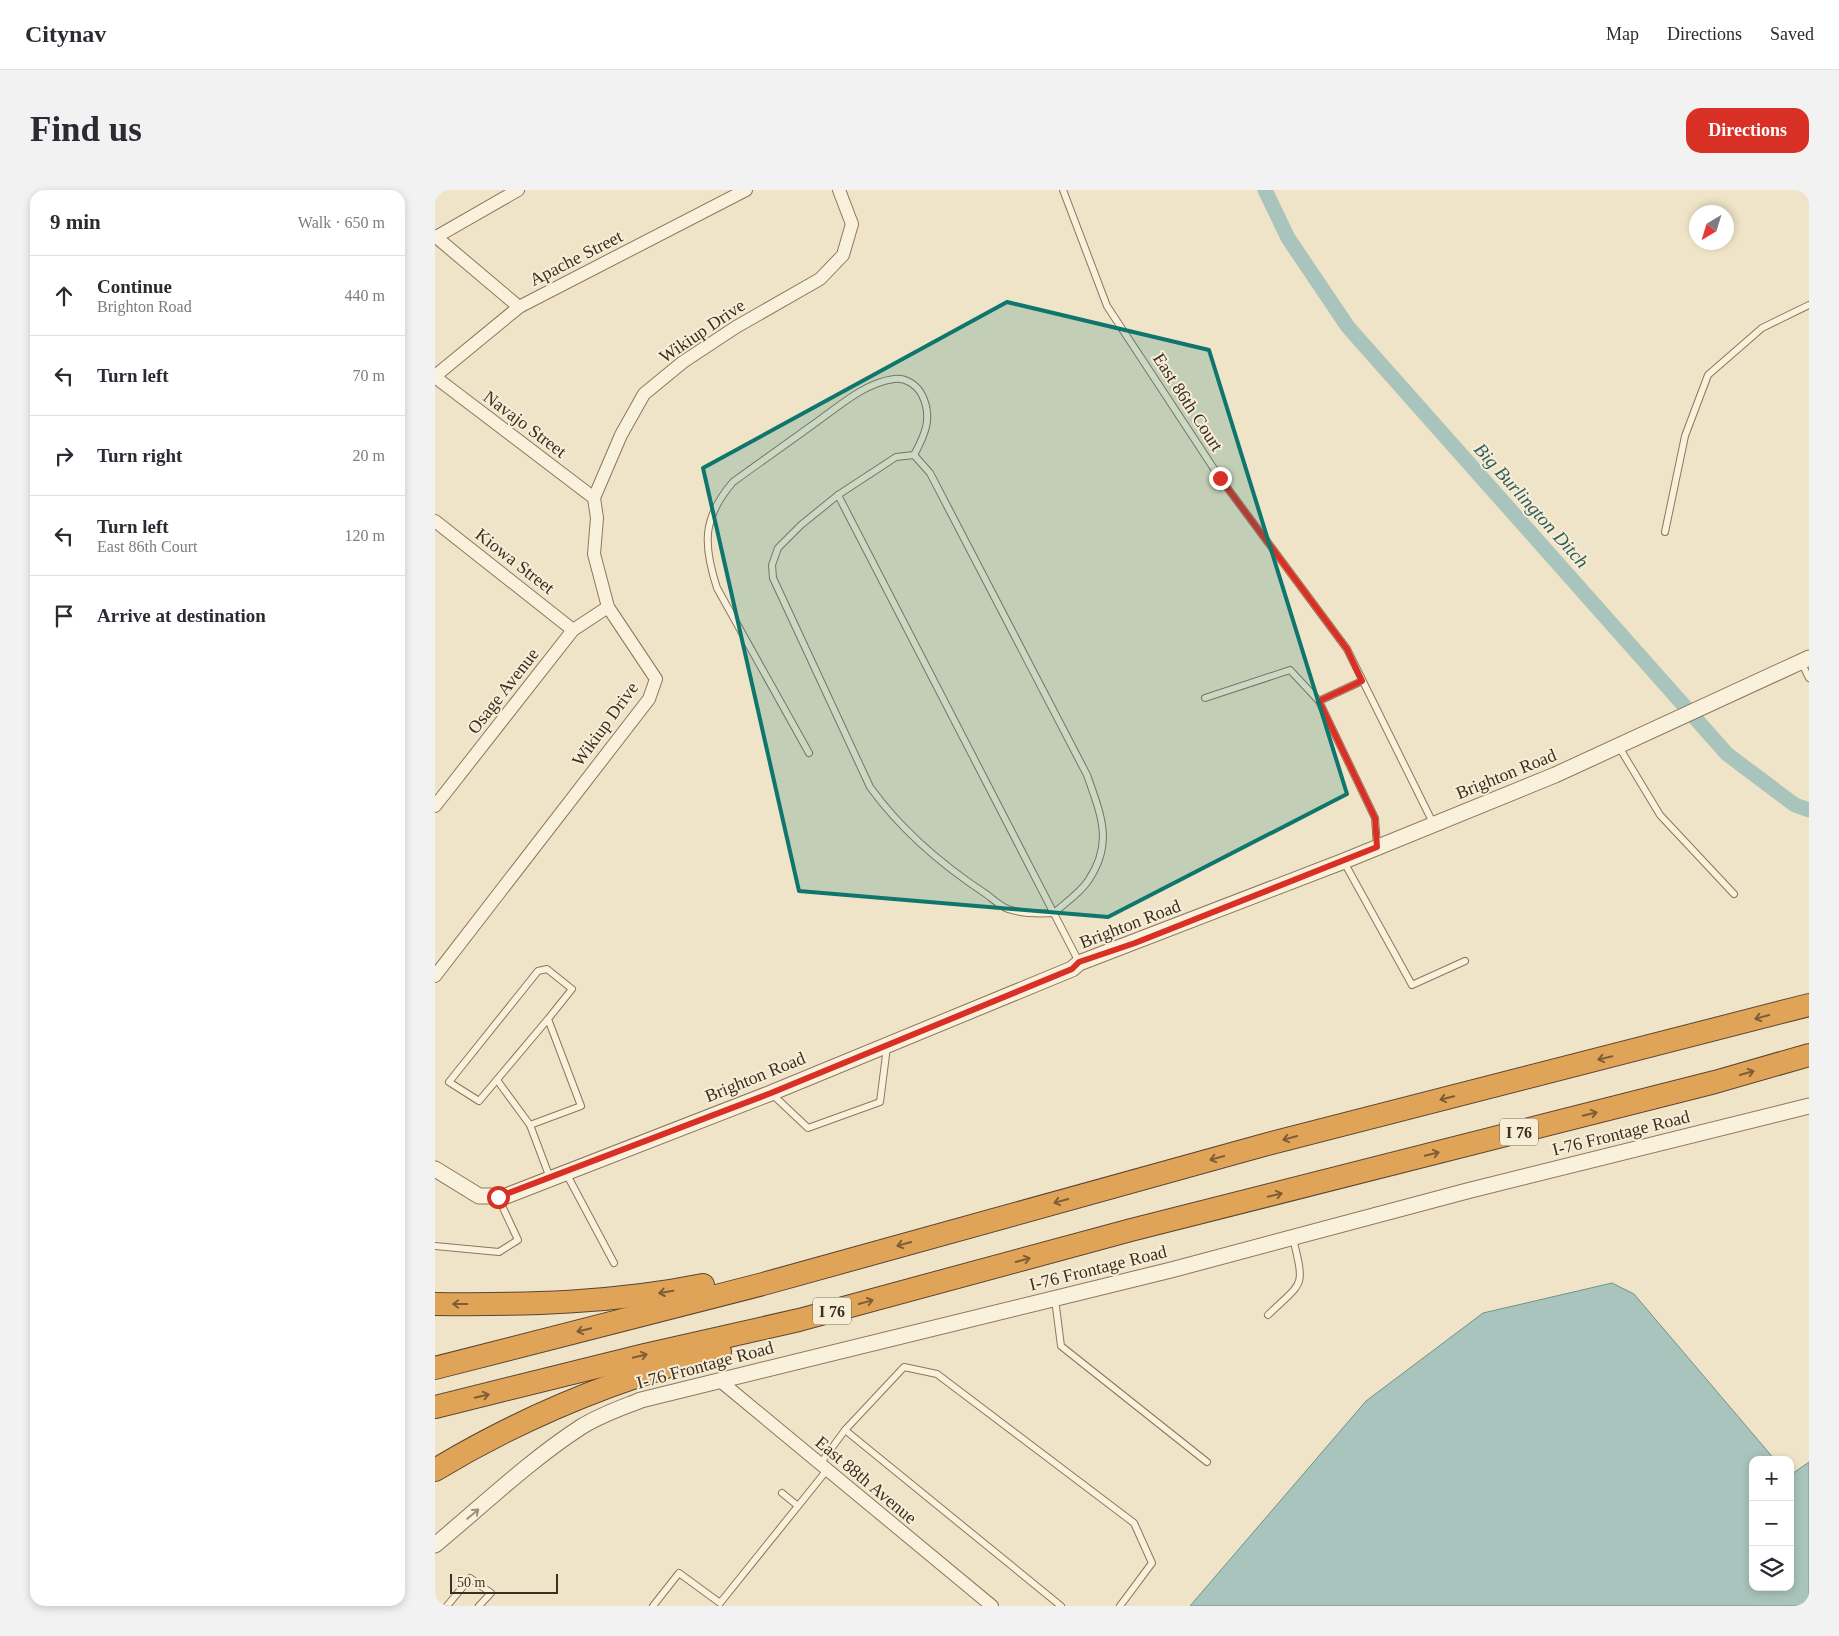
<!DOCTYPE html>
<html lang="en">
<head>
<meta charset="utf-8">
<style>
	body { margin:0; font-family:Georgia,serif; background:#f2f2f3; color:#2b2b33 }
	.controls { position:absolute; right:15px; bottom:15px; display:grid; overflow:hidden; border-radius:10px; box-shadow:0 2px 8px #0003 }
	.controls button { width:45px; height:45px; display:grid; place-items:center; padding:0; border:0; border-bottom:1px solid #e1e1e2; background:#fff; color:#2b2b33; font:25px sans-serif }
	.compass { position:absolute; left:1254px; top:15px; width:45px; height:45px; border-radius:50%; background:#fff; box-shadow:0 2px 8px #0003; rotate:218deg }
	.scale { position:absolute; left:15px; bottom:12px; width:108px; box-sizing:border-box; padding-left:5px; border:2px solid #3d2e20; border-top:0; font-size:14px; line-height:18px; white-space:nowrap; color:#3d2e20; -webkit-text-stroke:4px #f7eed8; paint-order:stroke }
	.stop { position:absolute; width:15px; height:15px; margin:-11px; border:4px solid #d93025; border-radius:50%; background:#fff }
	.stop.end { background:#d93025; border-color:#fff; box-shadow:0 1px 5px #0008 }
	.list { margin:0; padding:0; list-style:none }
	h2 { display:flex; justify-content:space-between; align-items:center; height:65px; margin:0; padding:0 20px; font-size:21px }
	h2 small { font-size:16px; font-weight:400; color:#7c7c81 }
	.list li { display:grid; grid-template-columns:32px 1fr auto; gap:15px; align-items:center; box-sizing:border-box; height:80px; padding:0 20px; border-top:1px solid #e1e1e2 }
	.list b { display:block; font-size:19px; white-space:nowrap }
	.list p { margin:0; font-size:16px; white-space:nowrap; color:#7c7c81 }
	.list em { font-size:16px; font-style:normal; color:#7c7c81 }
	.icon { flex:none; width:28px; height:28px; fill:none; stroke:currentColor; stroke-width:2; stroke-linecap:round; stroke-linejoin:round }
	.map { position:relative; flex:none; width:1374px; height:1416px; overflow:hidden; border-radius:15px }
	header { display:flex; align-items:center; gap:30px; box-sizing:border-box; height:70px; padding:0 25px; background:#fff; border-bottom:1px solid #e1e1e2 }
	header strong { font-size:24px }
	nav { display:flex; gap:28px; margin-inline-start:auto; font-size:18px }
	.intro { display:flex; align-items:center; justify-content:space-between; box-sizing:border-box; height:120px; padding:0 30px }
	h1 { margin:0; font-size:35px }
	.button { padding:12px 22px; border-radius:15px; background:#d93025; color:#fff; font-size:18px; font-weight:700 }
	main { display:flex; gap:30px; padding:0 30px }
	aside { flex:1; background:#fff; border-radius:15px; box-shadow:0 2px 8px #0003 }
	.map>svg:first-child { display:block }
	.water { fill:#a9c4bc; stroke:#6f938a }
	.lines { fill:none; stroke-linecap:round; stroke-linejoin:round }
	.canal { stroke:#a9c4bc; stroke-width:15 }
	.service-casing { stroke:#8d765c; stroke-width:8 }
	.minor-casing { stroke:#8d765c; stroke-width:14 }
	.tertiary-casing { stroke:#8d765c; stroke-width:17 }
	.motorway-casing { stroke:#5b4430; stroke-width:24 }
	.service { stroke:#faf1dc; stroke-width:6 }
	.minor { stroke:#faf1dc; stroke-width:12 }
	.tertiary { stroke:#faf1dc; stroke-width:15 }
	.motorway { stroke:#e0a458; stroke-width:22 }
	.oneway { stroke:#7e5d36 }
	.oneway2 { stroke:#9c907e }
	.route { stroke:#d93025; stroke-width:6 }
	.marked { fill:#0f766e; fill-opacity:0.2; stroke:#0f766e; stroke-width:4; stroke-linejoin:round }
	.labels { text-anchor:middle; stroke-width:4; stroke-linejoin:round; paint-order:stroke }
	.shield { fill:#f7eed8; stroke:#756857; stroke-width:1 }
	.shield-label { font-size:16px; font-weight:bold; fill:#3d2e20 }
	.street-label { font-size:18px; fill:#3d2e20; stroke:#f7eed8 }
	.water-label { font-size:19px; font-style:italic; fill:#2f5d5a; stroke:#f7eed8 }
</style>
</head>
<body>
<header>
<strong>Citynav</strong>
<nav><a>Map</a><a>Directions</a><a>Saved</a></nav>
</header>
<div class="intro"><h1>Find us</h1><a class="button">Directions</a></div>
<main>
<aside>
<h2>9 min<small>Walk · 650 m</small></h2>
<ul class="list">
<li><svg class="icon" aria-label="ahead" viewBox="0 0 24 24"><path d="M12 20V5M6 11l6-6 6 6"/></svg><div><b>Continue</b><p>Brighton Road</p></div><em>440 m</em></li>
<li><svg class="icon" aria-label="left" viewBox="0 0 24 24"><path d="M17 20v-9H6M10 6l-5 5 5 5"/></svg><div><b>Turn left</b></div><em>70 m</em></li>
<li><svg class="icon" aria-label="right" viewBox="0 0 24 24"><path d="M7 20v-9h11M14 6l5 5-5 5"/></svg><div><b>Turn right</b></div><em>20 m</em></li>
<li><svg class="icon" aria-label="left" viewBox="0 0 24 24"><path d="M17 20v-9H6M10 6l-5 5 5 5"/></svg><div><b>Turn left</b><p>East 86th Court</p></div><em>120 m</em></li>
<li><svg class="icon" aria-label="arrive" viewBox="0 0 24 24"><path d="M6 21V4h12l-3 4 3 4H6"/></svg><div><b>Arrive at destination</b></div></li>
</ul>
</aside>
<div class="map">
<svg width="1374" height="1416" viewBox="0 0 1374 1416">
	<rect width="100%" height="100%" fill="#f0e4c8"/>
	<path class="water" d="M 1177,1093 L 1199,1104 L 1340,1270 L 1318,1270 L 1318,1397 L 1355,1397 L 1355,1283 L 1357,1284 L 1374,1272 L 1374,1416 L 755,1416 L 931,1211 L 1048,1123 Z"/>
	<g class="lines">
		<path class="canal" d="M 830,0 L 853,48 L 913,137 L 1292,564 L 1360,615 L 1374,620"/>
		<g class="service-casing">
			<g id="service">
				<path d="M 628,0 L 672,116 L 785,288 L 912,459 L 998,633"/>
				<path d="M 479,265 L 495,283 L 652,585 C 666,625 679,653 653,691 C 645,703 630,713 619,723 C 604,724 588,724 573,719 C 565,716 558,709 551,704 C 507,675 466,640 435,597 L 338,388 L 337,375 L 343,358 L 366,335 L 403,305 L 461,267 Z"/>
				<path d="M 403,305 L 644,772"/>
				<path d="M 1230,342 L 1250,246 L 1273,185 L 1327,138 L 1374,115"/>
				<path d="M 1366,472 L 1374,488"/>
				<path d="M 927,491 L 884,511 L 940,628 L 942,657"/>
				<path d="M 770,508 L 855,480 L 884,511"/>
				<path d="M 1184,557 L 1225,625 L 1299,704"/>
				<path d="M 374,563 L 282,398 C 268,355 267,328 298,292 C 324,273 350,255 376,236 C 401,219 428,193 459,189 C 470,187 482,195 487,205 C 498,227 490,245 479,265"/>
				<path d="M 909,672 L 977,795 L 1030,771"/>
				<path d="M 113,829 L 44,911 L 14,892 L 103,781 L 112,779 L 137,799 L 113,829 L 146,916 L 95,935 L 115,988"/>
				<path d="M 62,890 L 95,935"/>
				<path d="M 337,904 L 373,938 L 445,912 L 452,857"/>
				<path d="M 131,983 L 179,1073"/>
				<path d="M 0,1056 L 64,1062 L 83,1050 L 63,1007"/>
				<path d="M 620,1109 L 626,1156 L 772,1272"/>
				<path d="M 833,1125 C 869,1090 870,1099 858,1048"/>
				<path d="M 410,1240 L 469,1177 L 502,1184 L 699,1333 L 717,1373 L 685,1416"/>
				<path d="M 385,1274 L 410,1240 L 626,1416"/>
				<path d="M 347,1303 L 363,1316"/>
				<path d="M 12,1416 L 35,1388 L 56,1403 L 44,1416"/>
				<path d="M 218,1416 L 244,1383 L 285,1413 L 392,1280"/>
			</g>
		</g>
		<g class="minor-casing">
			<g id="minor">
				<path d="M 0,46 L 84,117"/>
				<path d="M 1,47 L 83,0"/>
				<path d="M 0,186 L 84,117 L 311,0"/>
				<path d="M 0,187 L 159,308"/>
				<path d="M 0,331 L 138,440"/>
				<path d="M 0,616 L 138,440 L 173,417"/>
				<path d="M 0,786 L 214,509 L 221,489 L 173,417 L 159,364 L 162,328 L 159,308 L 186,245 L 209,204 L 248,172 L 301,137 L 385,89 L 408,65 L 417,34 L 404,0"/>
				<path d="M 284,1190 L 557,1416"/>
			</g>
		</g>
		<g class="tertiary-casing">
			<g id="tertiary">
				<path d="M 0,979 L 44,1006 L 71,1006 L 336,903 L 637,779 L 644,773 L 909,671 L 1120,585 L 1374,468"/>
				<path d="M 0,1355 C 47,1316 95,1270 146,1237 C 165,1225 186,1218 206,1210 L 736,1080 L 1032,1001 L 1374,916"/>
			</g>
		</g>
		<g class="motorway-casing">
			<g id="motorway">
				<path d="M 0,1114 C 90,1115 179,1113 268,1095"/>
				<path d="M 0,1178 L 328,1094 L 829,955 L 1374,815"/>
				<path d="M 0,1217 L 210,1165 L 364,1130 L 696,1040 L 1280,892 L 1374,865"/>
				<path d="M 0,1280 C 88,1227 185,1187 285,1162"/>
			</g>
		</g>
		<use href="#service" class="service"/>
		<use href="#minor" class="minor"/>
		<use href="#tertiary" class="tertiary"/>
		<use href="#motorway" class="motorway"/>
	</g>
	<defs><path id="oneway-shaft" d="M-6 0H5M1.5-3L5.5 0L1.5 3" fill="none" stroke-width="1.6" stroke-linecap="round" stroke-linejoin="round" transform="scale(1.25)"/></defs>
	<g class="oneway">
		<use href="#oneway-shaft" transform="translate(1327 827) rotate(165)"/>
		<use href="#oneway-shaft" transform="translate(1170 868) rotate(166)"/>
		<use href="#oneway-shaft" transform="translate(1312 883) rotate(-16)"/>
		<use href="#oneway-shaft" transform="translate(1012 908) rotate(166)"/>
		<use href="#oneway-shaft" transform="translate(1155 924) rotate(-14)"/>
		<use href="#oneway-shaft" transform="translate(855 948) rotate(165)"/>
		<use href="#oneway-shaft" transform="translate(997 964) rotate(-14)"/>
		<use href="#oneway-shaft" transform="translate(782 968) rotate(165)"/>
		<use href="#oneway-shaft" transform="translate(840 1005) rotate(-14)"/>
		<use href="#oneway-shaft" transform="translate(626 1011) rotate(165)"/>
		<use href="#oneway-shaft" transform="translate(469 1054) rotate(165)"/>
		<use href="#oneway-shaft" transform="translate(588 1070) rotate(-15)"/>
		<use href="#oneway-shaft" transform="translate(231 1102) rotate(171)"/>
		<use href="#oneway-shaft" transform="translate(431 1112) rotate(-15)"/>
		<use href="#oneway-shaft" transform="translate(25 1114) rotate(-180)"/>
		<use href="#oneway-shaft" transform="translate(149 1140) rotate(166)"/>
		<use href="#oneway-shaft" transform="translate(205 1166) rotate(-14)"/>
		<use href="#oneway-shaft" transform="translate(47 1206) rotate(-14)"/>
	</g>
	<use class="oneway2" href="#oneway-shaft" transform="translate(38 1324) rotate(-40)"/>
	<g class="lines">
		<path class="route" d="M 63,1007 L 336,903 L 637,779 L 644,772 L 700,753 L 942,657 L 940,628 L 884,511 L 927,491 L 912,459 L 785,288"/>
	</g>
	<path class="marked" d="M 572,112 L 774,160 L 912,604 L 673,727 L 364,701 L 268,278 Z"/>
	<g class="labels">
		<g class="shield">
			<rect x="1065" y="928.5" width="38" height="27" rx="4"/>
			<rect x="378" y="1107.5" width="38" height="27" rx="4"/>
		</g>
		<g class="shield-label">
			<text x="1084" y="948">I 76</text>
			<text x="397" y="1127">I 76</text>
		</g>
		<g class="street-label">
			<text transform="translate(141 68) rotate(-27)" y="6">Apache Street</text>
			<text transform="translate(267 141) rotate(-34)" y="6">Wikiup Drive</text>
			<text transform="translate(753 212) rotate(57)" y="6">East 86th Court</text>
			<text transform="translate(90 234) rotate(37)" y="6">Navajo Street</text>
			<text transform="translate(80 371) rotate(38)" y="6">Kiowa Street</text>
			<text transform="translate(68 501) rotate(-52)" y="6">Osage Avenue</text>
			<text transform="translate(170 534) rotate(-54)" y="6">Wikiup Drive</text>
			<text transform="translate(1071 584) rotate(-22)" y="6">Brighton Road</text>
			<text transform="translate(695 734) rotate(-21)" y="6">Brighton Road</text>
			<text transform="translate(320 887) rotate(-22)" y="6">Brighton Road</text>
			<text transform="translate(1186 943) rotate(-14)" y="6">I-76 Frontage Road</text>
			<text transform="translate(663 1078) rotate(-14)" y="6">I-76 Frontage Road</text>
			<text transform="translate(270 1175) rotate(-15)" y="6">I-76 Frontage Road</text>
			<text transform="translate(431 1290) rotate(40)" y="6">East 88th Avenue</text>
		</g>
		<g class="water-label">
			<text transform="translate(1097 315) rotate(48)" y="7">Big Burlington Ditch</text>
		</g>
	</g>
</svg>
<div class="controls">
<button>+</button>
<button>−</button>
<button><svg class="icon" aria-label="layers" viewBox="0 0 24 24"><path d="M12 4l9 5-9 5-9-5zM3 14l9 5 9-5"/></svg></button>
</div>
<svg class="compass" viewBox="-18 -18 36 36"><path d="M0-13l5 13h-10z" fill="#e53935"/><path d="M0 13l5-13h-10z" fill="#7c7c81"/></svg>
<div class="scale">50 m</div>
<div class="stop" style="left:63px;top:1007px"></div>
<div class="stop end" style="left:785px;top:288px"></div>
</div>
</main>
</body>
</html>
